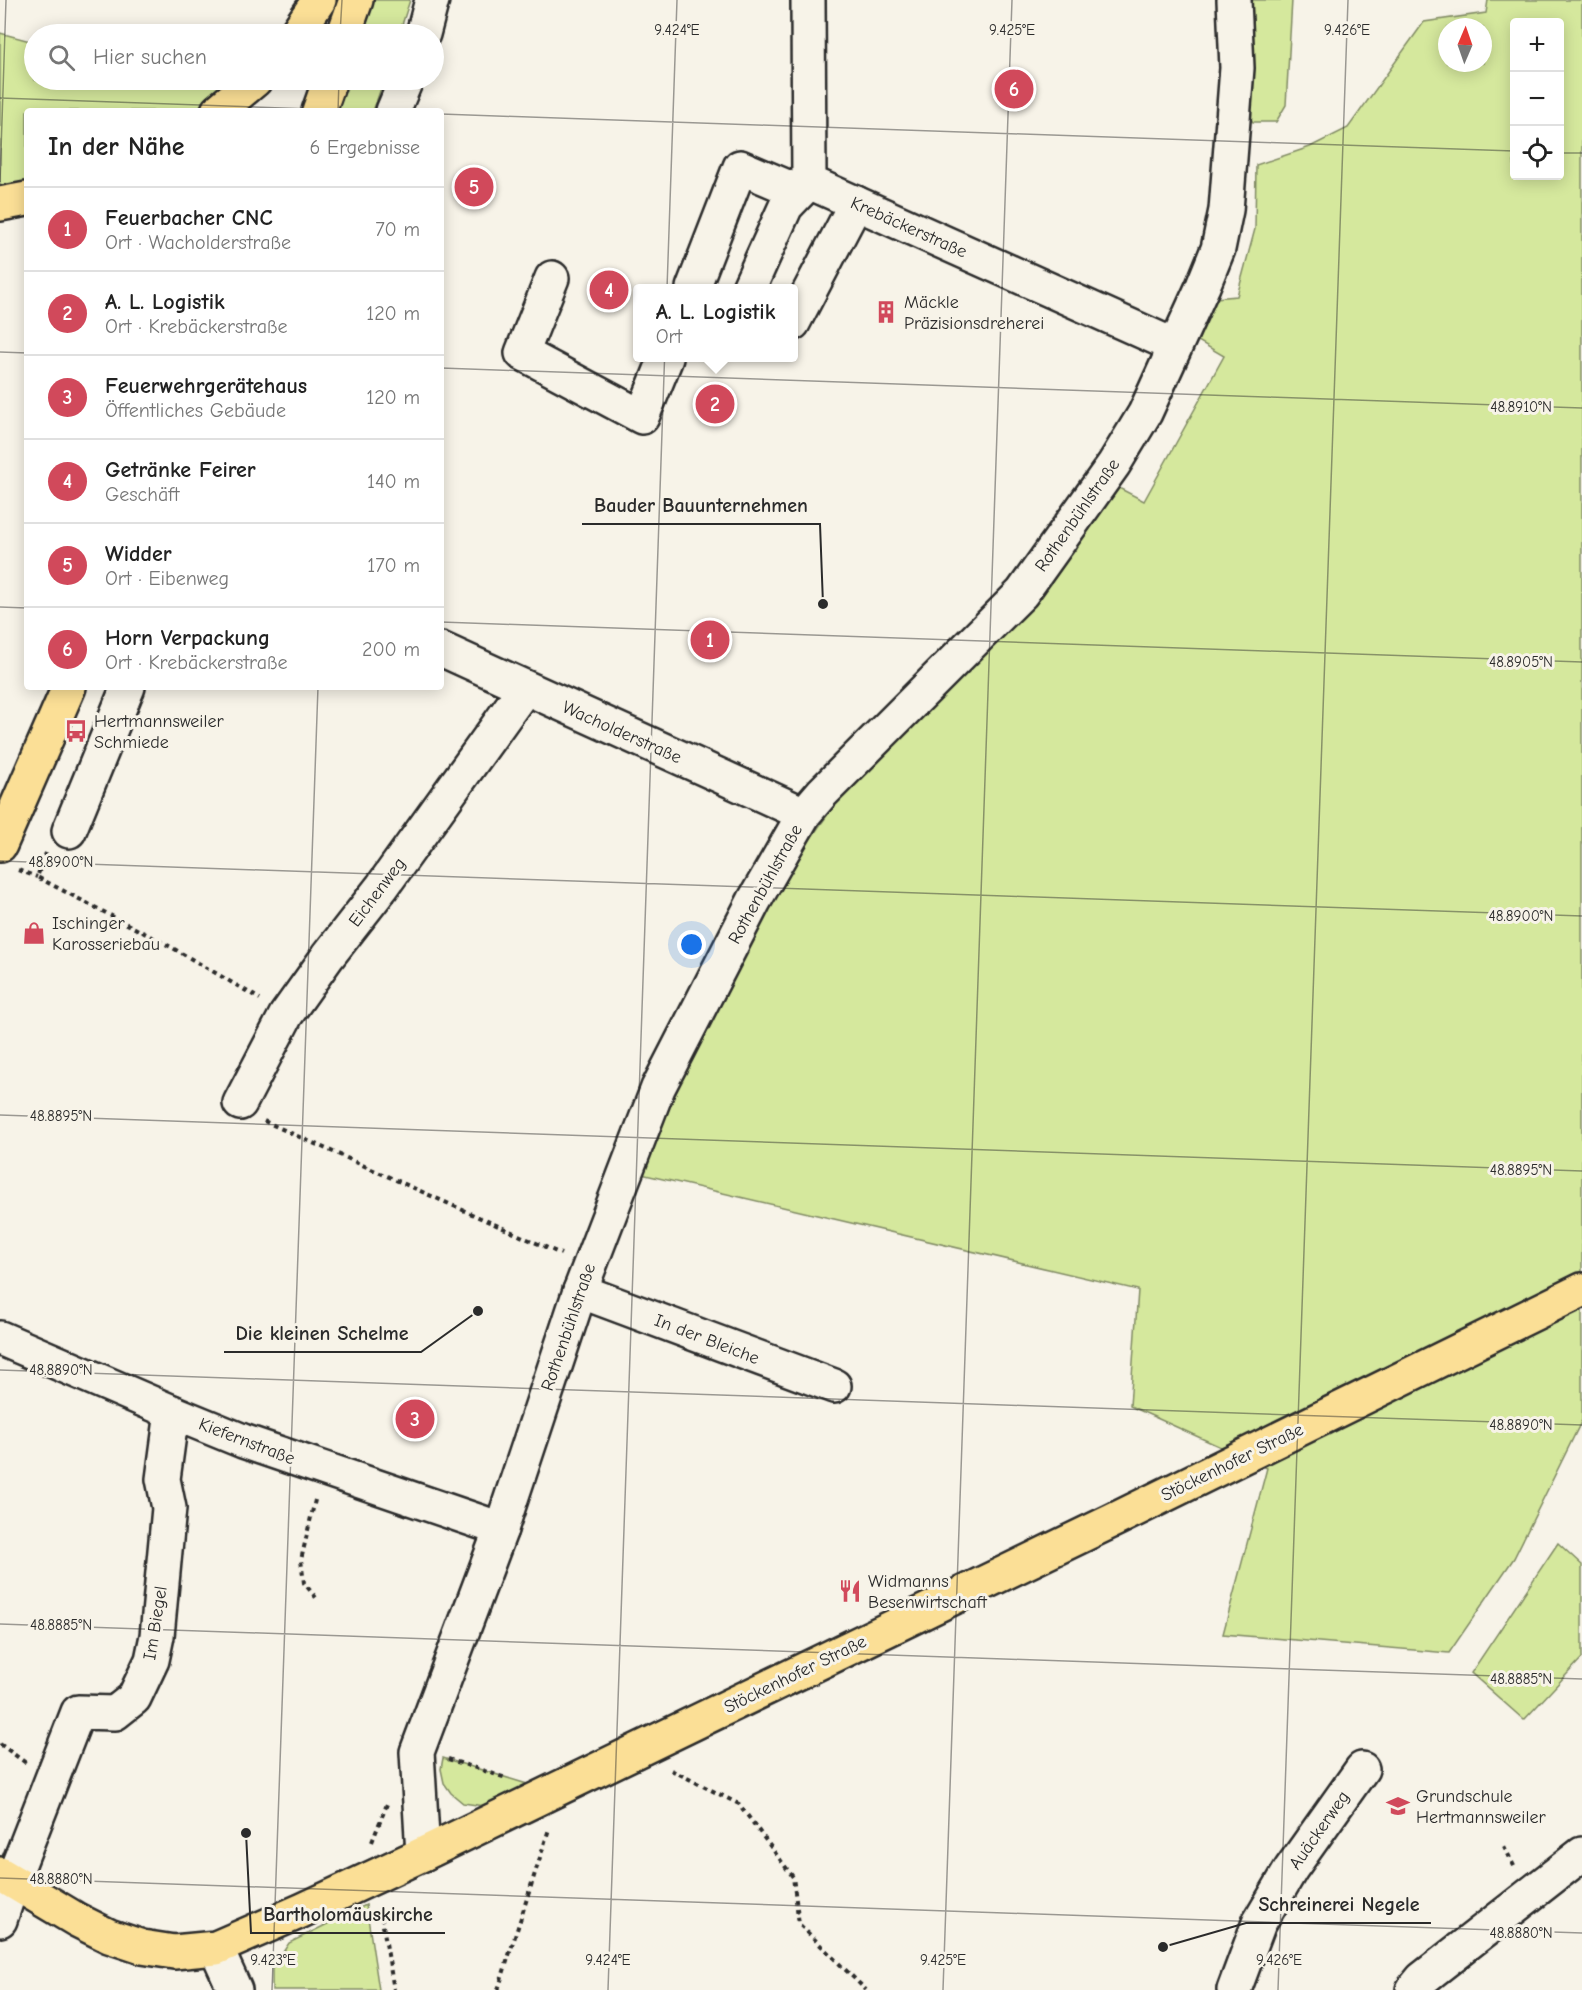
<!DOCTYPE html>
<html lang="de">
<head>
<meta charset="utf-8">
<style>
	body { margin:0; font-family:"Comic Neue",sans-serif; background:#f2f2f2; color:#222 }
	.controls { position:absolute; right:18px; top:18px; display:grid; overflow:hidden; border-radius:6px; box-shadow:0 3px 15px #0003 }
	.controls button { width:54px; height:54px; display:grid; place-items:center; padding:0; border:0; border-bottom:2px solid #e0e0e0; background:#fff; color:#222; font:30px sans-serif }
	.compass { position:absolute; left:1438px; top:18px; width:54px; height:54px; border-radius:50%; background:#fff; box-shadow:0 3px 15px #0003; rotate:2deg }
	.you { position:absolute; left:692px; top:945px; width:21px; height:21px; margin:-15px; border:4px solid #fff; border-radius:50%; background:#1a73e8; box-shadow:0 0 0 9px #1a73e833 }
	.badge { display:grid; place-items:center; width:39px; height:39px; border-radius:50%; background:#d1495b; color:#fff; font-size:20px; font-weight:700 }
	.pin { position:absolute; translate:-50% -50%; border:3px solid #fff; box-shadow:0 2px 6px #0006 }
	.popup { position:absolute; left:633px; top:284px; width:165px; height:78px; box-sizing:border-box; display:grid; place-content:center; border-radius:6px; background:#fff; filter:drop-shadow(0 2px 4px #0005); font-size:20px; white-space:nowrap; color:#767676 }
	.popup b { font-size:22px; color:#222 }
	.popup::after { content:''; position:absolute; left:50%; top:100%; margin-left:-12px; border:12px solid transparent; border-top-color:#fff }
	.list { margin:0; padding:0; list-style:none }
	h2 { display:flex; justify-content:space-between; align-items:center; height:78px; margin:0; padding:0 24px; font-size:26px }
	h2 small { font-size:20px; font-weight:400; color:#767676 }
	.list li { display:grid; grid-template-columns:39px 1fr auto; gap:18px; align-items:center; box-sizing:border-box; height:84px; padding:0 24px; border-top:2px solid #e0e0e0 }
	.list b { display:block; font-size:22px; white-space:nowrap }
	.list p { margin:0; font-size:20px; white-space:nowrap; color:#767676 }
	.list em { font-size:20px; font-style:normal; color:#767676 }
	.icon { flex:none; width:33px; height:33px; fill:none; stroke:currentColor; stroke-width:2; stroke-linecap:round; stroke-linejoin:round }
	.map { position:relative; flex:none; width:1582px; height:1990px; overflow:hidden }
	.search { position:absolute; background:#fff; box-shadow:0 3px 15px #0003; left:24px; top:24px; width:420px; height:66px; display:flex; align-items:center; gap:15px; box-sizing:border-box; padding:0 21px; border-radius:33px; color:#767676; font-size:22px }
	.panel { position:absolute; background:#fff; box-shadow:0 3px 15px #0003; left:24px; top:108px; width:420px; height:582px; border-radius:6px }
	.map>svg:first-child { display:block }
	.green { fill:#d5e89d; stroke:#808a64; stroke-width:1.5; fill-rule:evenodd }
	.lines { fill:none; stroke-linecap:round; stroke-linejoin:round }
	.minor-casing { stroke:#2b2b2b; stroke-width:38 }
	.major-casing { stroke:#2b2b2b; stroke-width:38 }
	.path { stroke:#2b2b2b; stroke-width:4; stroke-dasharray:4.5 4.5; stroke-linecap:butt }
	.minor { stroke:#f7f3e8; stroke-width:33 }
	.major { stroke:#fbdf96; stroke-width:33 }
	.ticks { fill:none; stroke:#2b2b2b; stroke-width:1.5; stroke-opacity:0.45 }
	.labels { text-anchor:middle; stroke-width:6; stroke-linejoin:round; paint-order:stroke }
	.street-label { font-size:18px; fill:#2b2b2b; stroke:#f7f3e8 }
	.poi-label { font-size:18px; fill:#2b2b2b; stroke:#f7f3e8; text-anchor:start }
	.ticks-label { font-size:15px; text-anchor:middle; fill:#2b2b2b; stroke:#f7f3e8; stroke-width:6; stroke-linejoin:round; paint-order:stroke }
	.leader { fill:none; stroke:#2b2b2b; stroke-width:2 }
	.callout-dot { fill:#2b2b2b; stroke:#f7f3e8; stroke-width:2 }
	.callout-label { font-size:20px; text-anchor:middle; font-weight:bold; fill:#2b2b2b; stroke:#f7f3e8; stroke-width:6; stroke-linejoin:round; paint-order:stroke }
</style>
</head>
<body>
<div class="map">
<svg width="1582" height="1990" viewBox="0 0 1582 1990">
	<rect width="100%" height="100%" fill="#f7f3e8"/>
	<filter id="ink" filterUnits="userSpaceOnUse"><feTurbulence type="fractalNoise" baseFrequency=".0167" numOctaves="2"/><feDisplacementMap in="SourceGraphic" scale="12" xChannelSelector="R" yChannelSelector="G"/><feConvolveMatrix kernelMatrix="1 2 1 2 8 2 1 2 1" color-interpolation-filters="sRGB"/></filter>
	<g filter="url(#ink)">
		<g class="green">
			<path d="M 369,0 L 410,0 L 399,34 L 358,34 Z"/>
			<path d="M 1248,0 L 1292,0 L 1286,105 L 1276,122 L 1253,122 L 1249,116 Z"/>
			<path d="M 1488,0 L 1582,0 L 1582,1420 L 1514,1558 L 1449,1653 L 1223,1634 L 1267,1468 L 1130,1406 L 1138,1290 L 637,1173 C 698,1045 753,910 841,797 L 1051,583 L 1117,487 L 1144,501 L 1224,356 L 1198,341 L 1215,298 L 1237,296 L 1255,229 L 1256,165 L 1310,147 L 1348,128 L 1424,22 L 1486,13 ZM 1514,22 L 1560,22 L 1560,176 L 1514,176 ZM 1447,27 L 1483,27 L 1483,63 L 1447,63 Z"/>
			<path d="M 0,33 L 34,42 L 34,80 L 233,80 L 216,98 L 198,111 L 27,111 L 27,183 L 0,189 Z"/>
			<path d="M 343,80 L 384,80 L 373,111 L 332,111 Z"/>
			<path d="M 1558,1543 L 1582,1565 L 1582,1658 L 1524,1720 L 1471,1673 Z"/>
			<path d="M 443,1758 L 527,1784 L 521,1791 L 484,1806 L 463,1803 L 451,1793 L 444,1783 L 441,1769 Z"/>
			<path d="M 366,1905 L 379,1990 L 272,1990 L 272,1969 L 289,1943 Z"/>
		</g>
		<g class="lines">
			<g class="minor-casing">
				<g id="minor">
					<path d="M 808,0 L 809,182 L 1175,346"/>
					<path d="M 423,34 L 432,0"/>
					<path d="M 393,111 L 406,80"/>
					<path d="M 552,278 L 522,353 L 642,417 L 666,358"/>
					<path d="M 693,288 L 740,167 L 799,192"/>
					<path d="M 749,288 L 786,206 L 809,182"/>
					<path d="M 793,323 L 856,203"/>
					<path d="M 441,649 L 804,814"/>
					<path d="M 69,831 L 128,687"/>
					<path d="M 240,1103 L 286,1015 L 328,956 L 382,887 L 525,688"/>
					<path d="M 580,1291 L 834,1386"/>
					<path d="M 0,1338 L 172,1412 L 243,1441 L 501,1529"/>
					<path d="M 423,1854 L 417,1752 L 501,1529 L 580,1291 L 658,1088 L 754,901 L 804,814 L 822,793 L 1022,593 L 1114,464 L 1145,413 L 1203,286 L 1218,249 L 1226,210 L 1237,68 L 1234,0"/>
					<path d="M 0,1920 L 18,1866 L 78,1712 L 115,1713 L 134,1698 L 152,1660 L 157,1636 L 169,1508 L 163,1479 L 172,1412"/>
					<path d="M 216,1948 L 235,1990"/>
					<path d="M 1234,1990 L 1259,1923 L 1291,1869 L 1362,1769"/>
					<path d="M 1413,1990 L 1422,1979 L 1582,1854"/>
				</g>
			</g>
			<g class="major-casing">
				<g id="major">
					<path d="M 296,34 L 319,0"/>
					<path d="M 344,34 L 356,0"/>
					<path d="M 218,111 L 255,80"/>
					<path d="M 319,111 L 330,80"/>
					<path d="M 0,204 L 27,199"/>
					<path d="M 0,845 L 69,687"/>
					<path d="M 0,1874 L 77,1920 L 109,1936 L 142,1947 L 174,1952 L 216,1948 L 301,1911 L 423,1854 L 1114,1520 L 1582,1290"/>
				</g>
			</g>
			<g class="path">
				<path d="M 46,853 L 37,877 L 171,947 L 260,999"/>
				<path d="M 18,870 L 37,877"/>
				<path d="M 264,1121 L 561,1254"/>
				<path d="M 315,1500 L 301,1560 L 304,1583 L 318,1600"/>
				<path d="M 0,1744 L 26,1763"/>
				<path d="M 448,1759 L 506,1778"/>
				<path d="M 671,1770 L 739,1804 L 793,1877 L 799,1924 L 866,1990"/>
				<path d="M 372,1842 L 387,1804"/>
				<path d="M 1504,1846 L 1515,1868"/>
				<path d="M 380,1908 L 394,1990"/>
				<path d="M 498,1990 L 549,1829"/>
			</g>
			<use href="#minor" class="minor"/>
			<use href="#major" class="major"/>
		</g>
	</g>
	<path class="ticks" d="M 340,34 L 342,0M 0,98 L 367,111M 338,111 L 339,80M 441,114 L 1514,151M 1560,153 L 1582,153M 0,182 L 6,0M 0,352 L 27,353M 441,368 L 1582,408M 0,607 L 27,608M 441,622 L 1582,662M 0,861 L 1582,916M 0,1115 L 1582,1171M 0,1370 L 1582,1425M 0,1624 L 1582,1679M 0,1878 L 1582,1933M 272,1990 L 318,687M 608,1990 L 677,0M 943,1990 L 1012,0M 1278,1990 L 1348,0"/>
	<defs>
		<g id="building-bare" transform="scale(1.8)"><path d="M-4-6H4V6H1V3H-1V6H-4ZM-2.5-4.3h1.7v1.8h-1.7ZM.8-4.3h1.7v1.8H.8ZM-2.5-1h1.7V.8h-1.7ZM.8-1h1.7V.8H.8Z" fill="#d1495b" stroke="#f7f3e8" stroke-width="2.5" paint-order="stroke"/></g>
		<g id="bus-bare" transform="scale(1.8)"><path d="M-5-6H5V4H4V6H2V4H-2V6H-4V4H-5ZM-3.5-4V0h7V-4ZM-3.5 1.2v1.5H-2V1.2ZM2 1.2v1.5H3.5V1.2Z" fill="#d1495b" stroke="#f7f3e8" stroke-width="2.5" paint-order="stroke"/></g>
		<g id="shop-bare" transform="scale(1.8)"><path d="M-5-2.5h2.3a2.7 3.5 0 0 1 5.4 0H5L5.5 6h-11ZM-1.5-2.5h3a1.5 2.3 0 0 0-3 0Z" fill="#d1495b" stroke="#f7f3e8" stroke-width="2.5" paint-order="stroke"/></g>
		<g id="restaurant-bare" transform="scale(1.8)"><path d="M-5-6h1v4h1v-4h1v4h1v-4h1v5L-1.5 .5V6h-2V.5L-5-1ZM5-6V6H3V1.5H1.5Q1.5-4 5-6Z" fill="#d1495b" stroke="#f7f3e8" stroke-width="2.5" paint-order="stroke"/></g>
		<g id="school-bare" transform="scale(1.8)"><path d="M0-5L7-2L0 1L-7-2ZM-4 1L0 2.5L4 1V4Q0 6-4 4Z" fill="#d1495b" stroke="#f7f3e8" stroke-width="2.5" paint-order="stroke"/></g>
	</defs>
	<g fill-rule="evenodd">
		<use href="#building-bare" x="886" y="312"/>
		<use href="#bus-bare" x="76" y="731"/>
		<use href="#shop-bare" x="34" y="933"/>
		<use href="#restaurant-bare" x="850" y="1591"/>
		<use href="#school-bare" x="1398" y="1806"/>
	</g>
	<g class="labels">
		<g class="street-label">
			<text transform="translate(909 227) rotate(24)" y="6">Krebäckerstraße</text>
			<text transform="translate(1077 515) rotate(-55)" y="6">Rothenbühlstraße</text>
			<text transform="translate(622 732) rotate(24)" y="6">Wacholderstraße</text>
			<text transform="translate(765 884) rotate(-61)" y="6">Rothenbühlstraße</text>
			<text transform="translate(377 892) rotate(-53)" y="6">Eichenweg</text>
			<text transform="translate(568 1327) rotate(-71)" y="6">Rothenbühlstraße</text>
			<text transform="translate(707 1339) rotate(21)" y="6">In der Bleiche</text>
			<text transform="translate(247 1441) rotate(21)" y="6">Kiefernstraße</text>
			<text transform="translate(1232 1462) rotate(-26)" y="6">Stöckenhofer Straße</text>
			<text transform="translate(155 1623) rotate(-81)" y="6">Im Biegel</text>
			<text transform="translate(795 1674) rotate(-26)" y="6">Stöckenhofer Straße</text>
			<text transform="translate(1319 1830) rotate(-55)" y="6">Auäckerweg</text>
		</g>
		<g class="poi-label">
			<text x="904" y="308">Mäckle<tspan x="904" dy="21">Präzisionsdreherei</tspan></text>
			<text x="94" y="727">Hertmannsweiler<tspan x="94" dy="21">Schmiede</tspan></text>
			<text x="52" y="929">Ischinger<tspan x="52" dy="21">Karosseriebau</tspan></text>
			<text x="868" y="1587">Widmanns<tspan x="868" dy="21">Besenwirtschaft</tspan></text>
			<text x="1416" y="1802">Grundschule<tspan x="1416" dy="21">Hertmannsweiler</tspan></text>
		</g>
	</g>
	<g class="ticks-label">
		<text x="677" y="35">9.424°E</text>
		<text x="1012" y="35">9.425°E</text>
		<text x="1347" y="35">9.426°E</text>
		<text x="1521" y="412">48.8910°N</text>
		<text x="1521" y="667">48.8905°N</text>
		<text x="61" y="867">48.8900°N</text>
		<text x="1521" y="921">48.8900°N</text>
		<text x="61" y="1121">48.8895°N</text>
		<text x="1521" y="1175">48.8895°N</text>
		<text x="61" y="1375">48.8890°N</text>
		<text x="1521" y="1430">48.8890°N</text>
		<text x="61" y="1630">48.8885°N</text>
		<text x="1521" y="1684">48.8885°N</text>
		<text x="61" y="1884">48.8880°N</text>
		<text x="1521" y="1938">48.8880°N</text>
		<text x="273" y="1965">9.423°E</text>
		<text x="608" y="1965">9.424°E</text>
		<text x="943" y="1965">9.425°E</text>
		<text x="1279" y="1965">9.426°E</text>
	</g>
	<path class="leader" d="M823 604L820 524H582M478 1311L421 1352H224M1163 1947L1246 1923H1431M246 1833L251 1933H445"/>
	<g class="callout-dot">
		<circle cx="823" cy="604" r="6"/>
		<circle cx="478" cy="1311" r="6"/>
		<circle cx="1163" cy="1947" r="6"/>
		<circle cx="246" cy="1833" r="6"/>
	</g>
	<g class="callout-label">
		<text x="701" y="512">Bauder Bauunternehmen</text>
		<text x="322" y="1340">Die kleinen Schelme</text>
		<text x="1339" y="1911">Schreinerei Negele</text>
		<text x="348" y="1921">Bartholomäuskirche</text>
	</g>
</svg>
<div class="controls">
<button>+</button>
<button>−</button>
<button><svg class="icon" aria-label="locate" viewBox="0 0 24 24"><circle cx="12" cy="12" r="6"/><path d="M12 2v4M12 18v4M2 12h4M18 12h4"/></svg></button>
</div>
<svg class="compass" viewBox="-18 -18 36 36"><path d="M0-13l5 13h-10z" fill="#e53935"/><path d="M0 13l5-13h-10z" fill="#767676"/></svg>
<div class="you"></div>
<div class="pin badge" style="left:710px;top:640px">1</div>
<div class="pin badge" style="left:715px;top:404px">2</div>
<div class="popup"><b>A. L. Logistik</b>Ort</div>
<div class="pin badge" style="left:415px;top:1419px">3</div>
<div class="pin badge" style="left:609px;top:290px">4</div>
<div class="pin badge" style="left:474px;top:187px">5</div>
<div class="pin badge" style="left:1014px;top:89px">6</div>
<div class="search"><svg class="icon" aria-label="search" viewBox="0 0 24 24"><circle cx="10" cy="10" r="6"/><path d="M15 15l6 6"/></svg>Hier suchen</div>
<section class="panel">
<h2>In der Nähe<small>6 Ergebnisse</small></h2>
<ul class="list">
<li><span class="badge">1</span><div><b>Feuerbacher CNC</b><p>Ort · Wacholderstraße</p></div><em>70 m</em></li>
<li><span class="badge">2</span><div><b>A. L. Logistik</b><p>Ort · Krebäckerstraße</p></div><em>120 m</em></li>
<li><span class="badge">3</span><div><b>Feuerwehrgerätehaus</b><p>Öffentliches Gebäude</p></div><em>120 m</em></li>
<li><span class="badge">4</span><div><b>Getränke Feirer</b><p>Geschäft</p></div><em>140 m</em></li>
<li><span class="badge">5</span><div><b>Widder</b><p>Ort · Eibenweg</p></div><em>170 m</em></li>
<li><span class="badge">6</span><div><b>Horn Verpackung</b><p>Ort · Krebäckerstraße</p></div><em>200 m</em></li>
</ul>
</section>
</div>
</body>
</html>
